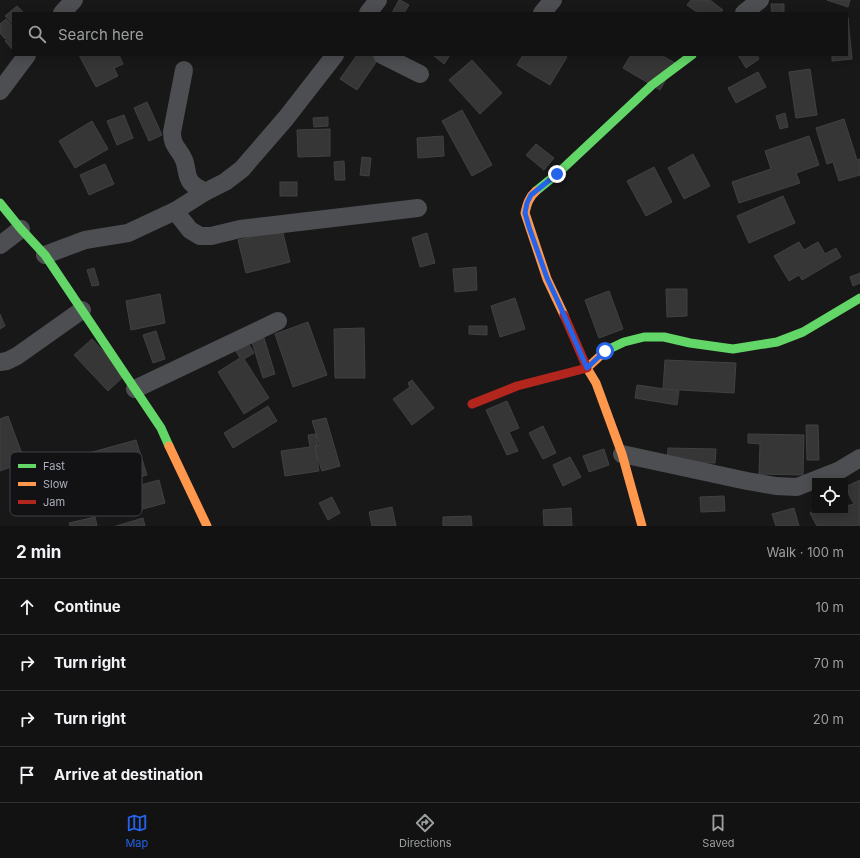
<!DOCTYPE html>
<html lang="en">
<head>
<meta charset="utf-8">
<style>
	body { margin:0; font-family:Inter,sans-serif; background:#1f2020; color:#f1f3f6 }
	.controls { position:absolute; right:12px; bottom:12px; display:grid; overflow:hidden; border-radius:0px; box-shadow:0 2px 10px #0003 }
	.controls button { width:36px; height:36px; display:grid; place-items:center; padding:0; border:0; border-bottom:1px solid #313232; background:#121212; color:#f1f3f6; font:20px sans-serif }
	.stop { position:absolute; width:12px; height:12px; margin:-9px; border:3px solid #2563eb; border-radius:50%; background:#fff }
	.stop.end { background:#2563eb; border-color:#fff; box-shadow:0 1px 4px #0008 }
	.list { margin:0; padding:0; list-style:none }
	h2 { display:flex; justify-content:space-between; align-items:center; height:52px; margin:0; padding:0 16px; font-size:17px }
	h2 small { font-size:13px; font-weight:400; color:#9c9e9f }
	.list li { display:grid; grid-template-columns:26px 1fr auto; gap:12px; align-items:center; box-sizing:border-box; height:56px; padding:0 16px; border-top:1px solid #313232 }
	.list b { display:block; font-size:15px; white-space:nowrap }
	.list em { font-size:13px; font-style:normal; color:#9c9e9f }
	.icon { flex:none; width:22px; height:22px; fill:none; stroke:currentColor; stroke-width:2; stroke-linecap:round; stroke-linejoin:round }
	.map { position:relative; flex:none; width:860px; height:526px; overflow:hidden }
	.search { position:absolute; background:#121212; box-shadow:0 2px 10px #0003; left:12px; right:12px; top:12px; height:44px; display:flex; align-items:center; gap:10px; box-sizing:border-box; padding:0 14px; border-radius:0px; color:#9c9e9f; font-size:15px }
	.sheet { height:276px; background:#121212 }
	nav { display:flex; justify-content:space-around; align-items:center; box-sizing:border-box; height:56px; border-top:1px solid #313232; background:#121212; font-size:11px; color:#9c9e9f }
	nav a { display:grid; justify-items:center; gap:2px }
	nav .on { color:#2563eb }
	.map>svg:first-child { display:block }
	.building { fill:#363637; stroke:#404144 }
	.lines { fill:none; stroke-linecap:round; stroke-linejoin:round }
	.street { stroke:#4c4e51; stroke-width:18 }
	.fast { stroke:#63d668; stroke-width:9 }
	.slow { stroke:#ff974d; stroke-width:9 }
	.jam { stroke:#b3261e; stroke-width:9 }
	.route { stroke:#2563eb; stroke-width:5 }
	.key { fill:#121214; stroke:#3f4146; stroke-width:1 }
	.key-label { font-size:11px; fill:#a9aeba }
</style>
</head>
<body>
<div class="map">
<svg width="860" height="526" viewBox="0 0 860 526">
	<rect width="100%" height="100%" fill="#181818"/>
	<g class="building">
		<path d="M 399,0 L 400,0 L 409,5 L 404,13 L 392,13 Z"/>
		<path d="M 691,0 L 710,0 L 723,10 L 720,13 L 698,13 L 687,5 Z"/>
		<path d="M 827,0 L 850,0 L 848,7 Z"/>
		<path d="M 771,4 L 784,4 L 784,13 L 772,13 Z"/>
		<path d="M 17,6 L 24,13 L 13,13 L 13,24 L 5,16 Z"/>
		<path d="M 848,17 L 852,59 L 832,61 L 832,55 L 847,55 L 847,18 Z"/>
		<path d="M 6,19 L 13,26 L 13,32 L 5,39 L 0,33 L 0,24 Z"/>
		<path d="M 13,33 L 13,50 L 5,41 Z"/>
		<path d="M 79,55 L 119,55 L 123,64 L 114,68 L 118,76 L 96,87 Z"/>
		<path d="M 357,55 L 381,55 L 357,90 L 340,79 Z"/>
		<path d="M 433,55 L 450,55 L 444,64 Z"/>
		<path d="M 523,55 L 564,55 L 567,57 L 550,85 L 517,65 Z"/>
		<path d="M 631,55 L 661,55 L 675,63 L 660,90 L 623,68 Z"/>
		<path d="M 738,55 L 757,55 L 759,59 L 746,68 Z"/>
		<path d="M 472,60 L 502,93 L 480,114 L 449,80 Z"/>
		<path d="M 810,69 L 817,115 L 796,118 L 789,72 Z"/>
		<path d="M 758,72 L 766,87 L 736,103 L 728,88 Z"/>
		<path d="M 147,102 L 162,135 L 149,141 L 134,108 Z"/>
		<path d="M 462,110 L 492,165 L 472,176 L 442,121 Z"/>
		<path d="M 785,113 L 788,127 L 780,129 L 776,116 Z"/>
		<path d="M 124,115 L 133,138 L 117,145 L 107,121 Z"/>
		<path d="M 328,117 L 328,126 L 314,127 L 313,118 Z"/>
		<path d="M 844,119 L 857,160 L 860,159 L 860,175 L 839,181 L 833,162 L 827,164 L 816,128 Z"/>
		<path d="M 92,121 L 108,149 L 75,168 L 59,141 Z"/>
		<path d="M 330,129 L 330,156 L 298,157 L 297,130 Z"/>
		<path d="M 443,136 L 444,156 L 418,158 L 417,138 Z"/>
		<path d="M 809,136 L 819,165 L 796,173 L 800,183 L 739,203 L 732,182 L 771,169 L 765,151 Z"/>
		<path d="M 536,144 L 554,158 L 544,170 L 526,155 Z"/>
		<path d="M 693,154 L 710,186 L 684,199 L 668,168 Z"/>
		<path d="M 362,157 L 371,158 L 369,176 L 360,175 Z"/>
		<path d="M 344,161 L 345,180 L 335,180 L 334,162 Z"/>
		<path d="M 105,164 L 114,184 L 89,195 L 80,175 Z"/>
		<path d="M 654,167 L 672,202 L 646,216 L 627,181 Z"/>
		<rect x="280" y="182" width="17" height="14"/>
		<path d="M 783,196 L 795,223 L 749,243 L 737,216 Z"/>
		<path d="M 282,229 L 290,262 L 246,273 L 238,240 Z"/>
		<path d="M 427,233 L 435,263 L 420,267 L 412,238 Z"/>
		<path d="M 799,242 L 804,250 L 818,242 L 825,254 L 836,248 L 841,257 L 802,280 L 799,275 L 789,281 L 774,256 Z"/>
		<path d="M 476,267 L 477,290 L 455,292 L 453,269 Z"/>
		<path d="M 94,268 L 99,285 L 92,286 L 87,270 Z"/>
		<path d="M 860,273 L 860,283 L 853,286 L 850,277 Z"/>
		<path d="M 666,289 L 687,289 L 687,316 L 667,317 Z"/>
		<path d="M 609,291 L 623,329 L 599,338 L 585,300 Z"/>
		<path d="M 160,294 L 165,323 L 131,330 L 126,301 Z"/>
		<path d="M 515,298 L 525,329 L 500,337 L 491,306 Z"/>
		<path d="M 0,314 L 5,326 L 0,329 Z"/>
		<path d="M 308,322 L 327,375 L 293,387 L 275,334 Z"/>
		<path d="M 469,326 L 487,326 L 487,335 L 469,334 Z"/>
		<path d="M 364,328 L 365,378 L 335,378 L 334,329 Z"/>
		<path d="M 156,331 L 165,359 L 153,363 L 143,335 Z"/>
		<path d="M 264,338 L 275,374 L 263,378 L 252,342 Z"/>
		<path d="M 92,339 L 125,375 L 108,391 L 74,355 Z"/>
		<path d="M 248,343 L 254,353 L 244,359 L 269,398 L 244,414 L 218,372 L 240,358 L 236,351 Z"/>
		<path d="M 665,360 L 736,363 L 734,393 L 663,389 Z"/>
		<path d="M 412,380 L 434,408 L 412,425 L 393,399 L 410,387 L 408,383 Z"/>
		<path d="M 637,385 L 679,391 L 677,405 L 635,398 Z"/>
		<path d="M 507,401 L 519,428 L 509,432 L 518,451 L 507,455 L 486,410 Z"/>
		<path d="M 268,406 L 277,421 L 233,448 L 224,433 Z"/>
		<path d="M 8,416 L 25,462 L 0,471 L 0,419 Z"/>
		<path d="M 326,418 L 340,466 L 322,471 L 314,447 L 320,445 L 312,421 Z"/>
		<path d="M 806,425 L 818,425 L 819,460 L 807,460 Z"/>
		<path d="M 543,426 L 556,453 L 543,459 L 529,433 Z"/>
		<path d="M 316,434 L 318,445 L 315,446 L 319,471 L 285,476 L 281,451 L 310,447 L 308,435 Z"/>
		<path d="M 748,434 L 804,435 L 803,475 L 759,474 L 760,444 L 748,443 Z"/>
		<path d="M 136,440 L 147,475 L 100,489 L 89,453 Z"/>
		<path d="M 668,448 L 716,449 L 715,463 L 667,462 Z"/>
		<path d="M 604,449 L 609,465 L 589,472 L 583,456 Z"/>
		<path d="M 570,457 L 581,477 L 563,486 L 553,465 Z"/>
		<path d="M 159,480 L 165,503 L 125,514 L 119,491 Z"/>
		<path d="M 860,480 L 860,526 L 817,526 L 810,513 L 815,510 L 815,511 L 845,511 L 845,503 L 846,506 L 854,504 L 849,495 L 847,486 Z"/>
		<path d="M 724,496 L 725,511 L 701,512 L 700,497 Z"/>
		<path d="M 332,497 L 340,513 L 328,520 L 319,503 Z"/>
		<path d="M 392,507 L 396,526 L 372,526 L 369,512 Z"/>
		<path d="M 571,508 L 572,526 L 544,526 L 543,510 Z"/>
		<path d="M 794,508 L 799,526 L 776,526 L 772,514 Z"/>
		<path d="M 471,516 L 472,526 L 443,526 L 443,517 Z"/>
		<path d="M 95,517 L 97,526 L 70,526 L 69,523 Z"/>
		<path d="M 143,518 L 145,526 L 116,526 Z"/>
	</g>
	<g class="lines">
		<g class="street">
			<path d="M 62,13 L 74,0"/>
			<path d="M 368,13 L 378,0"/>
			<path d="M 542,13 L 553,0"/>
			<path d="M 744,13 L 760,0"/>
			<path d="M 382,55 L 420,74"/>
			<path d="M 184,70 L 172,132 C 172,147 179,148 184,160 C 187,167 186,175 190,181 C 193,186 200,189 205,192"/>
			<path d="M 0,91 L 27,55"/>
			<path d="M 175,211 L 190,230 L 200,236 L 211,236 L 240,229 L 418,208"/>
			<path d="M 0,245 L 21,229"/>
			<path d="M 45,255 L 85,240 L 128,233 L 175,211 L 205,192 L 225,182 L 242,169 L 286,118 L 335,55"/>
			<path d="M 0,362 L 7,361 L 17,356 L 82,310"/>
			<path d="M 135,389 L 278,321"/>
			<path d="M 622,454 L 747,481 L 776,486 L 797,487 L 840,470 L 860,458"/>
		</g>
		<g class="fast">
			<path d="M 536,191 L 557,174 L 652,85 L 692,55"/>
			<path d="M 0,203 L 21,229 L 45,255 L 161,428 L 169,446"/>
			<path d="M 601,355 L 605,351 L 624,342 L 644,337 L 664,337 L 690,343 L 733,349 L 777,342 L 803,332 L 860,298"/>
		</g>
		<g class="slow">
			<path d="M 536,191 C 529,197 527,204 525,213 L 547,279 L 564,315"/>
			<path d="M 601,355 L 587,368 L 596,383 L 622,454 L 642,526"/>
			<path d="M 169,446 L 207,526"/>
		</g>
		<path class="jam" d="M 472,404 L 517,386 L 587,368 L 564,315"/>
	</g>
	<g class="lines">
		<path class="route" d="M 557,174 L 531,195 L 527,203 L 525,213 L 529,227 L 547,278 L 560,306 L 587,368 L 605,351"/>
	</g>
	<rect x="10" y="452" width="132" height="64" rx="6" class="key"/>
	<rect x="18" y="464" width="18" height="4" fill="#63d668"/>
	<rect x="18" y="482" width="18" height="4" fill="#ff974d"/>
	<rect x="18" y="500" width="18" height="4" fill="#b3261e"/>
	<g class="key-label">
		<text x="43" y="470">Fast</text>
		<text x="43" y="488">Slow</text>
		<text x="43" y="506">Jam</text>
	</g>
</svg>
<div class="controls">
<button><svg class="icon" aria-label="locate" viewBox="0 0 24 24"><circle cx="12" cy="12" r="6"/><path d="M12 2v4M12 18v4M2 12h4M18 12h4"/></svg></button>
</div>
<div class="stop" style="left:605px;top:351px"></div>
<div class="stop end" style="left:557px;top:174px"></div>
<div class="search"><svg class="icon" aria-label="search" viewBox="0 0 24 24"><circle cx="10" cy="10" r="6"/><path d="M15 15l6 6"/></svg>Search here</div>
</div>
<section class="sheet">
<h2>2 min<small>Walk · 100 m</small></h2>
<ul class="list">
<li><svg class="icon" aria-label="ahead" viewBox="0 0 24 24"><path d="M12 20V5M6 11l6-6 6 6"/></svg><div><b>Continue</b></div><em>10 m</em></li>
<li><svg class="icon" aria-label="right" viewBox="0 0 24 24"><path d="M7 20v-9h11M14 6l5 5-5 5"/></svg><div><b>Turn right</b></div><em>70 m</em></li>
<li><svg class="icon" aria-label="right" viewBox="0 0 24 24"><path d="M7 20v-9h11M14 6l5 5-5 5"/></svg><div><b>Turn right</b></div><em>20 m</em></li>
<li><svg class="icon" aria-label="arrive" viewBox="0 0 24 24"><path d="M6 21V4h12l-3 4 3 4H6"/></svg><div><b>Arrive at destination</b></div></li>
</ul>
</section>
<nav>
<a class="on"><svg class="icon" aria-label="map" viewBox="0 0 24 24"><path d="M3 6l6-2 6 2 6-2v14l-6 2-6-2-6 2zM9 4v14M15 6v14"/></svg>Map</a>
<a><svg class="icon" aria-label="directions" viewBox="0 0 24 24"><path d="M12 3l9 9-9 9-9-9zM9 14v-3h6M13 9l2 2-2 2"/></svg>Directions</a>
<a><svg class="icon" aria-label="saved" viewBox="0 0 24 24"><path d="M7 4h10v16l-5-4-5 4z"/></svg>Saved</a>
</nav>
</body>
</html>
